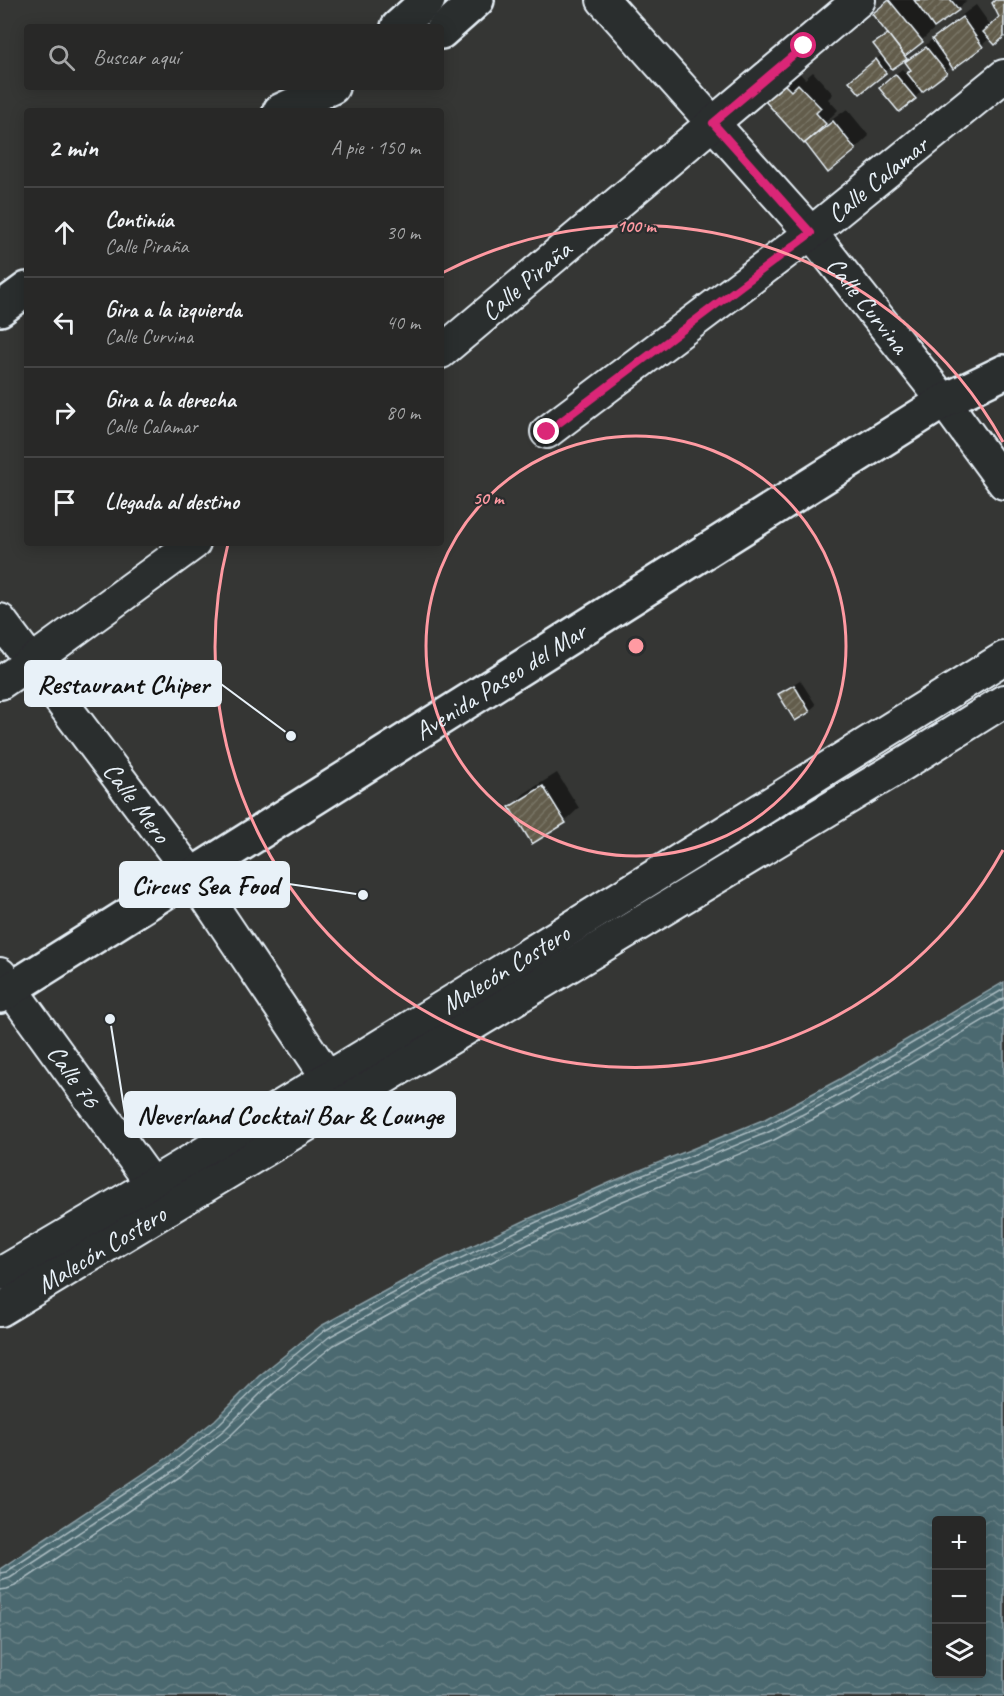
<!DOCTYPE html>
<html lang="es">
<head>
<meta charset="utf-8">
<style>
	body { margin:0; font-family:Caveat,sans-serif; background:#343433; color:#f1f3f6 }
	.controls { position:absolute; right:18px; bottom:18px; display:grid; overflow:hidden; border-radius:6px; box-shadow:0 3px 15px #0003 }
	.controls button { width:54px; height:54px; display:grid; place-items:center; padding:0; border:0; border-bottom:2px solid #444; background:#282827; color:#f1f3f6; font:30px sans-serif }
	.stop { position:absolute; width:18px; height:18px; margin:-14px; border:4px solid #db2777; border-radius:50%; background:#fff }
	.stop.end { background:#db2777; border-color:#fff; box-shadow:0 2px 6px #0008 }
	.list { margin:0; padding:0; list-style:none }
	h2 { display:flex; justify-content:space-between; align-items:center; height:78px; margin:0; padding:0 24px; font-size:26px }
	h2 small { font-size:20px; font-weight:400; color:#a5a6a7 }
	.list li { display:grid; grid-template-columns:39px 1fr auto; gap:18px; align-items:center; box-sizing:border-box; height:90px; padding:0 24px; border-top:2px solid #444 }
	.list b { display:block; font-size:22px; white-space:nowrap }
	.list p { margin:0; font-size:20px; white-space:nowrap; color:#a5a6a7 }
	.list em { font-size:20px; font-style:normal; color:#a5a6a7 }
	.icon { flex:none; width:33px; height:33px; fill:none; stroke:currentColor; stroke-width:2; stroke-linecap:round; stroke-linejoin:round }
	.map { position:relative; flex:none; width:1004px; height:1696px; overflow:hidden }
	.search { position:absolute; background:#282827; box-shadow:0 3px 15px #0003; left:24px; top:24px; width:420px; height:66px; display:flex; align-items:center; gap:15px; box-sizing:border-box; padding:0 21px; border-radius:6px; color:#a5a6a7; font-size:22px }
	.panel { position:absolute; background:#282827; box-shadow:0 3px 15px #0003; left:24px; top:108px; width:420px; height:438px; border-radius:6px }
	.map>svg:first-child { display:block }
	.water { fill:url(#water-waves); stroke:#8a9fa6; stroke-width:1.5; fill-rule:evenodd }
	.shadow { fill:#0007 }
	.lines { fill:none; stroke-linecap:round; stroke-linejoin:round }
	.shore { stroke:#aabbc1; stroke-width:1.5 }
	.building { fill:url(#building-hatch); stroke:#e8f1f8; stroke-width:1.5 }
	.minor-casing { stroke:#e8f1f8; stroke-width:36 }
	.tertiary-casing { stroke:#e8f1f8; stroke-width:38 }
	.minor { stroke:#2a2d2e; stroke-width:32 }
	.tertiary { stroke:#2a2d2e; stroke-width:33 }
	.route { stroke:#db2777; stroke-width:8 }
	.ring { fill:none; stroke:#ff9aa2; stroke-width:3 }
	.labels { text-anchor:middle; stroke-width:4.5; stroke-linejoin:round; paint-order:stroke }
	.street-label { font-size:26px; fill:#e8f1f8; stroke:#2a2d2e }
	.centre { fill:#ff9aa2; stroke:#2a2d2e; stroke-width:3 }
	.ring-label { font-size:18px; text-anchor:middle; font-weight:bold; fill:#ff9aa2; stroke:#2a2d2e; stroke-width:4.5; stroke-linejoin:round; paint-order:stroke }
	.leader { fill:none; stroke:#e8f1f8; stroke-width:2 }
	.callout-dot { fill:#e8f1f8; stroke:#2a2d2e; stroke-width:2 }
	.callout { fill:#e8f1f8; stroke:#e8f1f8; stroke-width:2 }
	.callout-label { font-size:27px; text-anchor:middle; font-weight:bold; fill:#111 }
</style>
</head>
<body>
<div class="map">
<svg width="1004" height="1696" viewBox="0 0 1004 1696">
	<defs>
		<pattern id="water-waves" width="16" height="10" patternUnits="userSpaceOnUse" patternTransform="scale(1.5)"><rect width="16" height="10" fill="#4c696f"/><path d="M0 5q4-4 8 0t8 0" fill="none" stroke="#667f84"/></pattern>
		<pattern id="building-hatch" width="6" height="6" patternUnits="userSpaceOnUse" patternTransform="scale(1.5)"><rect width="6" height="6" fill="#625c4b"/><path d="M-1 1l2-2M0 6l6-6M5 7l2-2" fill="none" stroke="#787466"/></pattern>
	</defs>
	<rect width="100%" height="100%" fill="#353634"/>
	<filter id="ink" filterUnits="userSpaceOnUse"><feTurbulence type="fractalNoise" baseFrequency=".0167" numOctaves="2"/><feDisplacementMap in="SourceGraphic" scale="12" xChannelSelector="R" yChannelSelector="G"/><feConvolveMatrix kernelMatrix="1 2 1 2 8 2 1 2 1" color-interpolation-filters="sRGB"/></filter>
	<g filter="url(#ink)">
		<path class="water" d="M 1004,982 L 1004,1696 L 0,1696 L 0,1569 L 167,1458 L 215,1420 L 259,1376 L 321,1326 L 434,1264 L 526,1220 L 609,1183 L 765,1119 L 840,1079 ZM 936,1520 L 982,1520 L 982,1674 L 936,1674 Z"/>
		<g class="shadow">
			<path d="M 888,0 L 967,0 L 958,9 L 934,26 L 935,28 L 911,50 L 912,51 L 906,58 L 892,66 L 860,92 L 857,75 L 883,54 L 875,44 L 889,33 L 874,14 Z"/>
			<path d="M 997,0 L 1004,0 L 1004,35 L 990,38 L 982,45 L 952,66 L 921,91 L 915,98 L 887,81 L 902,69 L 908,75 L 913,70 L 907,62 L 947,26 L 976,5 L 991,26 L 1000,17 Z"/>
			<path d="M 797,70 L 805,79 L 813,72 L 833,94 L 828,99 L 838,110 L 825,123 L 826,124 L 847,109 L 869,136 L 855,149 L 829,171 L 805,141 L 766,100 Z"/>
			<path d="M 800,680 L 816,705 L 809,711 L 780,694 L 787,688 Z"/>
			<path d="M 557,773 L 579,808 L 565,821 L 533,842 L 511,807 L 525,793 Z"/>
		</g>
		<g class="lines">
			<g class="shore">
				<path d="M 0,1573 L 6,1572 L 171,1463 L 219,1424 L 263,1381 L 324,1331 L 436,1270 L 528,1226 L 611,1188 L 767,1125 L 843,1084 L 1004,989"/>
				<path d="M 0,1581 L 10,1578 L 176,1469 L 224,1430 L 268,1386 L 329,1337 L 440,1276 L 532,1233 L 614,1195 L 771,1131 L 847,1091 L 1004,998"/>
				<path d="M 0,1590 L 7,1589 L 15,1586 L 181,1476 L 230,1436 L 274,1393 L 334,1345 L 444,1285 L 535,1241 L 618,1203 L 774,1140 L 851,1099 L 1004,1008"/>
			</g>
		</g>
		<g class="building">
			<path d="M 889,0 L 923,42 L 905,56 L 872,14 Z"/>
			<path d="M 914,0 L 951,0 L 959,10 L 934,28 Z"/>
			<path d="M 995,0 L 1004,0 L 1004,37 L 995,45 L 983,32 L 999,17 L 992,3 Z"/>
			<path d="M 962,17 L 983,47 L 953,69 L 932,39 Z"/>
			<path d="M 888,34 L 907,59 L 892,69 L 873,44 Z"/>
			<path d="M 926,47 L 947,73 L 922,92 L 907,73 L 911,70 L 905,62 Z"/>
			<path d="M 876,59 L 886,73 L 860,94 L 849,81 Z"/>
			<path d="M 895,74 L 916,99 L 899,112 L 879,88 Z"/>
			<path d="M 783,83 L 791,91 L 798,84 L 821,108 L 816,113 L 826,124 L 804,144 L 764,100 Z"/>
			<path d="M 833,121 L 856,150 L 828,173 L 805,143 Z"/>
			<path d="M 794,685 L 810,712 L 795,721 L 778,694 Z"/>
			<path d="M 543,786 L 566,823 L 532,844 L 509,807 Z"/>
		</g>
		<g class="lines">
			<g class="minor-casing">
				<g id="minor">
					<path id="s1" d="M 603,0 L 811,233 L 944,401 L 1004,483"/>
					<path id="s2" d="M 441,352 L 859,0"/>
					<path id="s3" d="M 547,432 L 811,233 L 1004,76"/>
					<path id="s4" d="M 0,620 L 191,874 L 328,1078"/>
					<path d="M 0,683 L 31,662 L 194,543"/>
					<path id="s5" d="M 0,974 L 165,1202"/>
					<path id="s6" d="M 0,1274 C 339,1076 671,865 1004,658"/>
					<path id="s7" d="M 0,1310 L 892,771 L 1004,701"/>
				</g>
			</g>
			<g class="tertiary-casing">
				<g id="tertiary">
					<path d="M 398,27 L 428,0"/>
					<path d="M 441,32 L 477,0"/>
					<path d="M 280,111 L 332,87"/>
					<path d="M 0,309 L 27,289"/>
					<path id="s8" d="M 0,996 L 944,401 L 1004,372"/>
				</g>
			</g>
			<use href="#minor" class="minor"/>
			<use href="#tertiary" class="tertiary"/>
		</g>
	</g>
	<g class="lines" filter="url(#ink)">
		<path class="route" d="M 547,432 L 811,233 L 713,123 L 804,46"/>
	</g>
	<g class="ring">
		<circle cx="636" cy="646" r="210"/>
		<path d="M1003 850A420 420 0 0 1 228 544M442 273A420 420 0 0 1 1003 442"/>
	</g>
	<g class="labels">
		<g class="street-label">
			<text dy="9" stroke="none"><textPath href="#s3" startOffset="416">Calle Calamar</textPath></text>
			<text dy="9" stroke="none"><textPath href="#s2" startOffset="111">Calle Piraña</textPath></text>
			<text dy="9" stroke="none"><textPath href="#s1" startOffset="404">Calle Curvina</textPath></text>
			<text dy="9" stroke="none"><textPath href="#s8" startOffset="591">Avenida Paseo del Mar</textPath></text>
			<text dy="9" stroke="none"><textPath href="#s4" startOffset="228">Calle Mero</textPath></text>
			<text dy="9" stroke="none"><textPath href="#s6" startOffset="590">Malecón Costero</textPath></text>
			<text dy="9" stroke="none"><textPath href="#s5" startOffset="126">Calle 76</textPath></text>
			<text dy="9" stroke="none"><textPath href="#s7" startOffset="118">Malecón Costero</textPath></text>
		</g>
	</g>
	<circle cx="636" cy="646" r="9" class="centre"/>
	<g class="ring-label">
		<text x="636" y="232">100 m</text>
		<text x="488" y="504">50 m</text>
	</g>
	<path class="leader" d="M291 736L221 684M363 895L289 884M110 1019L125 1114"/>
	<g class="callout-dot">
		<circle cx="291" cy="736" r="6"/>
		<circle cx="363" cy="895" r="6"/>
		<circle cx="110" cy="1019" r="6"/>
	</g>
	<g class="callout">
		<rect x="25" y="661" width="196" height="45" rx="6"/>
		<rect x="120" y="862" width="169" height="45" rx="6"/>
		<rect x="125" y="1092" width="330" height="45" rx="6"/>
	</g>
	<g class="callout-label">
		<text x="123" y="693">Restaurant Chiper</text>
		<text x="205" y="894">Circus Sea Food</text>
		<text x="290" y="1124">Neverland Cocktail Bar &amp; Lounge</text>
	</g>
</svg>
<div class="controls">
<button>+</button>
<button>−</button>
<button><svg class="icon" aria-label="layers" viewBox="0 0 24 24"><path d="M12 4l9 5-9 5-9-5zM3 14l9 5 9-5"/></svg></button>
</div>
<div class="stop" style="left:804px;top:46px"></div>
<div class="stop end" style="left:547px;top:432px"></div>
<div class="search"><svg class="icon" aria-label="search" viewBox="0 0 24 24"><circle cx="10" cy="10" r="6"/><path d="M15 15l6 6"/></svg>Buscar aquí</div>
<section class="panel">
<h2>2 min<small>A pie · 150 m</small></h2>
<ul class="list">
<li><svg class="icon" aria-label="ahead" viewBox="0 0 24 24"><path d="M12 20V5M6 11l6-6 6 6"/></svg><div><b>Continúa</b><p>Calle Piraña</p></div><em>30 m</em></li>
<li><svg class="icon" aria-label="left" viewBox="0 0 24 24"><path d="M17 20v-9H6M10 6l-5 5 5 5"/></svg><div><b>Gira a la izquierda</b><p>Calle Curvina</p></div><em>40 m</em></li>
<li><svg class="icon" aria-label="right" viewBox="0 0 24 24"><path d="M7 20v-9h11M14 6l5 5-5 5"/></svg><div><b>Gira a la derecha</b><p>Calle Calamar</p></div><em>80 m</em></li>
<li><svg class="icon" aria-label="arrive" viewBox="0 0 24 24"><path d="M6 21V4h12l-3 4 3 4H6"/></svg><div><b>Llegada al destino</b></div></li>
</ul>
</section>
</div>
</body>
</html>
